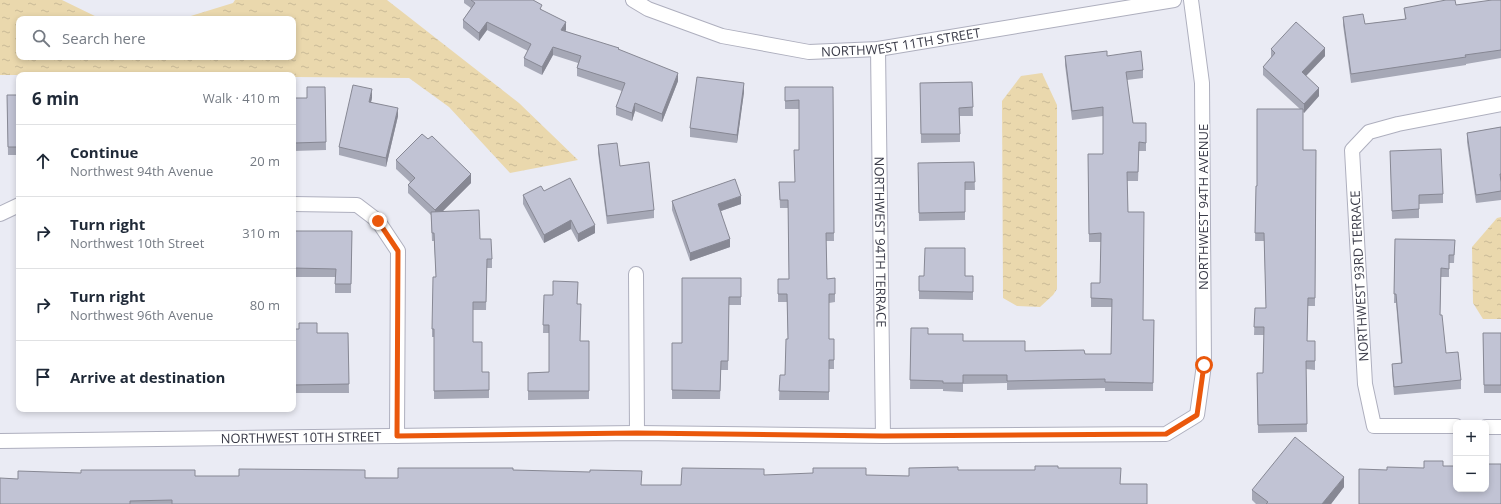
<!DOCTYPE html>
<html lang="en">
<head>
<meta charset="utf-8">
<style>
	body { margin:0; font-family:"Open Sans",sans-serif; background:#f2f2f3; color:#1f2937 }
	.controls { position:absolute; right:12px; bottom:12px; display:grid; overflow:hidden; border-radius:8px; box-shadow:0 2px 6px #0003 }
	.controls button { width:36px; height:36px; display:grid; place-items:center; padding:0; border:0; border-bottom:1px solid #e0e1e3; background:#fff; color:#1f2937; font:20px sans-serif }
	.stop { position:absolute; width:12px; height:12px; margin:-9px; border:3px solid #ea580c; border-radius:50%; background:#fff }
	.stop.end { background:#ea580c; border-color:#fff; box-shadow:0 1px 4px #0008 }
	.list { margin:0; padding:0; list-style:none }
	h2 { display:flex; justify-content:space-between; align-items:center; height:52px; margin:0; padding:0 16px; font-size:17px }
	h2 small { font-size:13px; font-weight:400; color:#747a83 }
	.list li { display:grid; grid-template-columns:26px 1fr auto; gap:12px; align-items:center; box-sizing:border-box; height:72px; padding:0 16px; border-top:1px solid #e0e1e3 }
	.list b { display:block; font-size:15px; white-space:nowrap }
	.list p { margin:0; font-size:13px; white-space:nowrap; color:#747a83 }
	.list em { font-size:13px; font-style:normal; color:#747a83 }
	.icon { flex:none; width:22px; height:22px; fill:none; stroke:currentColor; stroke-width:2; stroke-linecap:round; stroke-linejoin:round }
	.map { position:relative; flex:none; width:1501px; height:504px; overflow:hidden }
	.search { position:absolute; background:#fff; box-shadow:0 2px 6px #0003; left:16px; top:16px; width:280px; height:44px; display:flex; align-items:center; gap:10px; box-sizing:border-box; padding:0 14px; border-radius:8px; color:#747a83; font-size:15px }
	.panel { position:absolute; background:#fff; box-shadow:0 2px 6px #0003; left:16px; top:72px; width:280px; height:340px; border-radius:8px }
	.map>svg:first-child { display:block }
	.water { fill:url(#water-ripples) }
	.lines { fill:none; stroke-linecap:round; stroke-linejoin:round }
	.street-casing { stroke:#aeafbe; stroke-width:16 }
	.street { stroke:#fff; stroke-width:14 }
	.wall { fill:#a6a8b6 }
	.shaded-wall { fill:#878894 }
	.building { fill:#c1c3d4; stroke:#878894 }
	.route { stroke:#ea580c; stroke-width:5 }
	.labels { text-anchor:middle; stroke-width:3; stroke-linejoin:round; paint-order:stroke }
	.street-label { font-size:13px; fill:#393a47; stroke:#fff }
</style>
</head>
<body>
<div class="map">
<svg width="1501" height="504" viewBox="0 0 1501 504">
	<defs>
		<pattern id="water-ripples" width="26" height="14" patternUnits="userSpaceOnUse"><rect width="26" height="14" fill="#ead8ad"/><path d="M2 4q2-2 4 0t4 0M15 11q2-2 4 0t4 0" fill="none" stroke="#c9ba96"/></pattern>
	</defs>
	<rect width="100%" height="100%" fill="#eaebf4"/>
	<g class="water">
		<path d="M 0,0 L 62,0 L 101,19 L 19,19 L 19,57 L 293,57 L 293,19 L 181,19 L 233,3 L 235,0 L 387,0 L 519,103 L 578,160 L 510,173 L 449,107 L 409,78 L 293,77 L 293,75 L 0,75 Z"/>
		<path d="M 1042,73 L 1057,105 L 1057,289 L 1053,295 L 1040,307 L 1017,306 L 1003,298 L 1002,101 L 1021,76 Z"/>
		<path d="M 1501,217 L 1501,319 L 1483,319 L 1473,303 L 1472,247 L 1497,218 Z"/>
	</g>
	<g class="lines">
		<g class="street-casing">
			<g id="street">
				<path id="s1" d="M 633,0 L 648,9 L 722,36 L 809,52 L 878,49 L 1174,0"/>
				<path id="s2" d="M 878,49 L 883,436"/>
				<path d="M 293,204 L 357,205 L 378,221 L 398,251 L 397,436"/>
				<path d="M 0,214 L 19,205"/>
				<path d="M 636,274 L 637,433"/>
				<path d="M 1456,426 L 1374,426 L 1365,384 L 1352,150 L 1369,132 L 1398,124 L 1501,104"/>
				<path d="M 1486,427 L 1501,427"/>
				<path id="s3" d="M 0,441 L 637,433 L 883,436 L 1166,434 L 1197,415 L 1204,365 L 1202,83 L 1191,0"/>
			</g>
		</g>
		<use href="#street" class="street"/>
	</g>
	<g class="wall">
		<path d="M 464,0 L 533,0 L 542,10 L 566,30 L 565,31 L 619,50 L 678,81 L 662,122 L 635,111 L 632,121 L 616,115 L 616,107 L 622,91 L 577,76 L 577,68 L 578,63 L 553,55 L 542,75 L 524,66 L 524,58 L 528,51 L 487,30 L 479,41 L 463,28 L 463,20 L 471,8 L 464,3 Z"/>
		<path d="M 1501,0 L 1501,58 L 1466,64 L 1466,65 L 1351,83 L 1343,25 L 1343,17 L 1365,24 L 1405,19 L 1404,8 L 1456,5 Z"/>
		<path d="M 1271,49 L 1325,56 L 1306,76 L 1319,96 L 1304,113 L 1303,112 L 1303,150 L 1316,150 L 1315,306 L 1308,306 L 1307,341 L 1315,341 L 1315,370 L 1306,369 L 1307,432 L 1258,433 L 1257,373 L 1263,373 L 1264,335 L 1254,335 L 1255,308 L 1266,308 L 1264,241 L 1255,241 L 1256,186 L 1257,186 L 1300,109 L 1263,75 L 1263,67 L 1271,58 Z"/>
		<path d="M 1065,56 L 1107,56 L 1143,70 L 1143,78 L 1127,80 L 1133,123 L 1146,123 L 1146,151 L 1139,151 L 1138,181 L 1127,181 L 1128,212 L 1143,320 L 1154,320 L 1153,391 L 1105,391 L 1105,388 L 1007,390 L 1007,383 L 963,384 L 963,392 L 943,391 L 943,389 L 910,389 L 911,328 L 928,334 L 963,341 L 1025,351 L 1085,354 L 1111,354 L 1112,307 L 1091,307 L 1091,283 L 1100,283 L 1101,242 L 1089,242 L 1088,154 L 1103,154 L 1103,116 L 1072,120 L 1065,65 Z"/>
		<path d="M 972,82 L 973,116 L 960,116 L 960,142 L 921,143 L 920,83 Z"/>
		<path d="M 325,87 L 326,150 L 294,151 L 294,155 L 293,155 L 293,98 L 307,98 Z"/>
		<path d="M 785,87 L 833,87 L 834,241 L 826,241 L 827,279 L 835,278 L 835,302 L 829,303 L 829,339 L 834,348 L 834,369 L 829,369 L 829,400 L 779,400 L 780,375 L 785,375 L 788,339 L 787,302 L 778,302 L 778,279 L 789,279 L 788,208 L 780,208 L 779,182 L 795,182 L 799,150 L 799,109 L 785,109 Z"/>
		<path d="M 744,92 L 737,143 L 690,137 L 690,128 Z"/>
		<path d="M 7,95 L 19,95 L 19,155 L 8,155 Z"/>
		<path d="M 372,98 L 371,102 L 398,116 L 386,167 L 339,155 L 339,147 Z"/>
		<path d="M 1501,127 L 1501,200 L 1476,203 L 1467,142 L 1467,133 Z"/>
		<path d="M 428,139 L 471,183 L 442,212 L 480,239 L 492,259 L 492,268 L 487,268 L 486,310 L 473,310 L 473,342 L 482,372 L 489,372 L 489,398 L 434,399 L 434,337 L 432,337 L 432,329 L 436,277 L 434,241 L 432,241 L 431,215 L 408,193 L 408,185 L 410,182 L 396,169 L 396,160 Z"/>
		<path d="M 598,145 L 620,166 L 654,210 L 654,218 L 607,224 L 598,153 Z"/>
		<path d="M 1390,151 L 1443,194 L 1443,203 L 1419,204 L 1419,218 L 1392,219 Z"/>
		<path d="M 974,162 L 975,190 L 965,190 L 965,220 L 919,221 L 918,172 Z"/>
		<path d="M 544,191 L 595,233 L 578,242 L 571,229 L 544,243 L 523,204 L 523,195 Z"/>
		<path d="M 672,201 L 741,204 L 721,211 L 730,247 L 690,261 L 672,210 Z"/>
		<path d="M 293,231 L 352,231 L 351,293 L 335,293 L 335,277 L 293,277 Z"/>
		<path d="M 1395,239 L 1455,240 L 1454,263 L 1449,263 L 1449,277 L 1441,277 L 1440,315 L 1446,353 L 1461,380 L 1461,389 L 1394,395 L 1392,372 L 1392,364 L 1401,363 L 1396,303 L 1394,303 Z"/>
		<path d="M 919,276 L 973,276 L 973,300 L 919,299 Z"/>
		<path d="M 741,278 L 741,305 L 729,305 L 728,370 L 721,370 L 720,399 L 672,399 L 672,343 L 682,343 Z"/>
		<path d="M 544,295 L 578,304 L 580,341 L 589,341 L 589,399 L 528,400 L 528,373 L 549,372 L 549,333 L 543,333 Z"/>
		<path d="M 293,329 L 299,329 L 317,333 L 348,333 L 349,393 L 293,393 Z"/>
		<path d="M 1483,333 L 1501,333 L 1501,393 L 1484,393 Z"/>
		<path d="M 1058,468 L 1121,484 L 1147,504 L 0,504 L 18,479 L 195,476 L 398,478 L 513,470 L 642,485 L 681,485 L 764,475 L 909,476 L 958,470 L 1035,470 Z"/>
		<path d="M 1344,487 L 1331,504 L 1256,504 L 1252,500 L 1252,490 Z"/>
	</g>
	<g class="shaded-wall">
		<path d="M 487,22 L 487,30 L 479,41 L 479,33 Z"/>
		<path d="M 566,22 L 566,30 L 561,38 L 561,30 Z"/>
		<path d="M 553,47 L 553,55 L 542,75 L 542,67 Z"/>
		<path d="M 1325,48 L 1325,56 L 1302,80 L 1302,72 Z"/>
		<path d="M 678,73 L 678,81 L 662,122 L 662,114 Z"/>
		<path d="M 744,83 L 744,92 L 737,143 L 737,135 Z"/>
		<path d="M 1319,88 L 1319,96 L 1304,113 L 1304,104 Z"/>
		<path d="M 372,89 L 372,98 L 369,110 L 369,102 Z"/>
		<path d="M 635,103 L 635,111 L 632,121 L 632,113 Z"/>
		<path d="M 398,108 L 398,116 L 386,167 L 386,158 Z"/>
		<path d="M 471,174 L 471,183 L 435,219 L 435,210 Z"/>
		<path d="M 741,196 L 741,204 L 718,212 L 718,204 Z"/>
		<path d="M 571,220 L 571,229 L 544,243 L 544,235 Z"/>
		<path d="M 595,225 L 595,233 L 578,242 L 578,234 Z"/>
		<path d="M 730,239 L 730,247 L 690,261 L 690,253 Z"/>
		<path d="M 1344,477 L 1344,487 L 1331,504 L 1322,504 Z"/>
	</g>
	<g class="building">
		<path d="M 471,0 L 533,0 L 542,5 L 540,9 L 566,22 L 561,30 L 619,48 L 618,49 L 678,73 L 662,114 L 635,103 L 632,113 L 616,107 L 625,83 L 577,68 L 581,56 L 553,47 L 542,67 L 524,58 L 531,44 L 487,22 L 479,33 L 463,20 L 475,3 Z"/>
		<path d="M 1446,0 L 1455,0 L 1456,5 L 1492,0 L 1501,0 L 1501,50 L 1465,55 L 1466,57 L 1351,74 L 1343,17 L 1363,14 L 1365,24 L 1406,19 L 1404,8 Z"/>
		<path d="M 1296,22 L 1325,48 L 1302,72 L 1319,88 L 1304,104 L 1263,67 L 1275,53 L 1271,49 Z"/>
		<path d="M 1107,51 L 1107,56 L 1141,51 L 1143,70 L 1126,72 L 1133,123 L 1146,123 L 1146,143 L 1139,142 L 1138,172 L 1127,172 L 1128,212 L 1144,212 L 1143,320 L 1154,320 L 1153,383 L 1105,382 L 1105,379 L 1007,381 L 1007,375 L 963,375 L 963,383 L 943,383 L 943,381 L 910,380 L 911,328 L 928,328 L 928,334 L 963,334 L 963,341 L 1025,341 L 1025,351 L 1084,350 L 1085,354 L 1111,354 L 1112,299 L 1091,298 L 1091,283 L 1100,283 L 1101,233 L 1089,234 L 1088,154 L 1103,154 L 1103,107 L 1072,111 L 1065,56 Z"/>
		<path d="M 697,77 L 744,83 L 737,135 L 690,128 Z"/>
		<path d="M 972,82 L 973,107 L 959,108 L 960,134 L 921,134 L 920,83 Z"/>
		<path d="M 353,85 L 372,89 L 369,102 L 398,108 L 386,158 L 339,147 Z"/>
		<path d="M 307,87 L 325,87 L 326,142 L 294,143 L 294,146 L 293,146 L 293,98 L 307,98 Z"/>
		<path d="M 785,87 L 833,87 L 834,233 L 826,233 L 827,279 L 835,278 L 835,294 L 829,294 L 829,339 L 834,339 L 834,360 L 829,360 L 829,392 L 779,391 L 780,375 L 785,375 L 786,339 L 788,339 L 787,294 L 778,294 L 778,279 L 789,279 L 788,200 L 780,200 L 779,182 L 795,182 L 794,150 L 799,150 L 799,100 L 785,101 Z"/>
		<path d="M 7,95 L 19,95 L 19,147 L 8,147 Z"/>
		<path d="M 1257,109 L 1303,109 L 1303,150 L 1316,150 L 1315,298 L 1308,298 L 1307,341 L 1315,341 L 1315,361 L 1306,361 L 1307,424 L 1258,425 L 1257,373 L 1263,373 L 1264,327 L 1254,327 L 1255,308 L 1266,308 L 1264,233 L 1255,233 L 1256,186 L 1257,186 Z"/>
		<path d="M 1501,127 L 1501,174 L 1500,174 L 1501,182 L 1501,191 L 1476,195 L 1467,133 Z"/>
		<path d="M 422,134 L 428,139 L 432,136 L 471,174 L 435,210 L 408,185 L 415,178 L 396,160 Z"/>
		<path d="M 617,143 L 620,166 L 649,162 L 654,210 L 607,216 L 598,145 Z"/>
		<path d="M 1441,149 L 1443,194 L 1419,195 L 1419,209 L 1392,211 L 1390,151 Z"/>
		<path d="M 974,162 L 975,182 L 965,182 L 965,212 L 919,213 L 918,163 Z"/>
		<path d="M 570,178 L 595,225 L 578,234 L 571,220 L 544,235 L 523,195 L 541,186 L 544,191 Z"/>
		<path d="M 735,179 L 741,196 L 718,204 L 730,239 L 690,253 L 672,201 Z"/>
		<path d="M 479,210 L 480,239 L 491,239 L 492,259 L 487,259 L 486,302 L 473,302 L 473,342 L 482,342 L 482,372 L 489,372 L 489,390 L 434,391 L 434,329 L 432,329 L 433,277 L 436,277 L 434,233 L 432,233 L 431,212 Z"/>
		<path d="M 293,231 L 352,231 L 351,284 L 335,284 L 336,269 L 293,268 Z"/>
		<path d="M 1395,239 L 1455,240 L 1454,255 L 1449,255 L 1449,269 L 1441,268 L 1440,315 L 1442,315 L 1446,353 L 1458,352 L 1461,380 L 1394,387 L 1392,364 L 1402,363 L 1396,294 L 1394,294 Z"/>
		<path d="M 925,248 L 965,248 L 965,276 L 973,276 L 973,292 L 919,291 L 919,276 L 924,276 Z"/>
		<path d="M 682,278 L 741,278 L 741,297 L 729,297 L 728,361 L 721,361 L 720,391 L 672,390 L 672,343 L 682,343 Z"/>
		<path d="M 553,281 L 578,282 L 577,304 L 581,304 L 580,341 L 589,341 L 589,391 L 528,391 L 528,373 L 549,372 L 549,325 L 543,325 L 544,295 L 553,295 Z"/>
		<path d="M 299,323 L 317,323 L 317,333 L 348,333 L 349,384 L 293,385 L 293,329 L 299,329 Z"/>
		<path d="M 1483,333 L 1501,333 L 1501,385 L 1484,385 Z"/>
		<path d="M 1295,437 L 1344,477 L 1322,504 L 1266,504 L 1268,502 L 1252,490 Z"/>
		<path d="M 1424,461 L 1443,461 L 1443,466 L 1456,466 L 1456,489 L 1486,489 L 1486,466 L 1487,466 L 1487,464 L 1501,464 L 1501,504 L 1359,504 L 1359,469 L 1387,470 L 1387,467 L 1424,468 Z"/>
		<path d="M 1035,466 L 1058,466 L 1058,468 L 1121,468 L 1120,484 L 1147,484 L 1147,504 L 172,504 L 172,500 L 130,501 L 130,504 L 0,504 L 0,478 L 18,479 L 18,471 L 81,473 L 81,470 L 195,470 L 195,476 L 239,476 L 239,469 L 365,470 L 365,478 L 398,478 L 398,468 L 513,468 L 513,470 L 590,472 L 590,470 L 642,471 L 641,485 L 681,485 L 682,468 L 764,469 L 764,475 L 813,473 L 813,468 L 866,468 L 866,475 L 909,476 L 909,468 L 958,467 L 958,470 L 1035,470 Z"/>
	</g>
	<g class="lines">
		<path class="route" d="M 378,221 L 398,251 L 397,436 L 637,433 L 883,436 L 1166,434 L 1197,415 L 1204,365"/>
	</g>
	<g class="labels">
		<g class="street-label">
			<text dy="5" stroke="none"><textPath href="#s1" startOffset="277">NORTHWEST 11TH STREET</textPath></text>
			<text transform="translate(1203 207) rotate(-90)" y="5">NORTHWEST 94TH AVENUE</text>
			<text dy="5" stroke="none"><textPath href="#s2" startOffset="193">NORTHWEST 94TH TERRACE</textPath></text>
			<text transform="translate(1359 276) rotate(-93)" y="5">NORTHWEST 93RD TERRACE</text>
			<text dy="5" stroke="none"><textPath href="#s3" startOffset="301">NORTHWEST 10TH STREET</textPath></text>
		</g>
	</g>
</svg>
<div class="controls">
<button>+</button>
<button>−</button>
</div>
<div class="stop" style="left:1204px;top:365px"></div>
<div class="stop end" style="left:378px;top:221px"></div>
<div class="search"><svg class="icon" aria-label="search" viewBox="0 0 24 24"><circle cx="10" cy="10" r="6"/><path d="M15 15l6 6"/></svg>Search here</div>
<section class="panel">
<h2>6 min<small>Walk · 410 m</small></h2>
<ul class="list">
<li><svg class="icon" aria-label="ahead" viewBox="0 0 24 24"><path d="M12 20V5M6 11l6-6 6 6"/></svg><div><b>Continue</b><p>Northwest 94th Avenue</p></div><em>20 m</em></li>
<li><svg class="icon" aria-label="right" viewBox="0 0 24 24"><path d="M7 20v-9h11M14 6l5 5-5 5"/></svg><div><b>Turn right</b><p>Northwest 10th Street</p></div><em>310 m</em></li>
<li><svg class="icon" aria-label="right" viewBox="0 0 24 24"><path d="M7 20v-9h11M14 6l5 5-5 5"/></svg><div><b>Turn right</b><p>Northwest 96th Avenue</p></div><em>80 m</em></li>
<li><svg class="icon" aria-label="arrive" viewBox="0 0 24 24"><path d="M6 21V4h12l-3 4 3 4H6"/></svg><div><b>Arrive at destination</b></div></li>
</ul>
</section>
</div>
</body>
</html>
